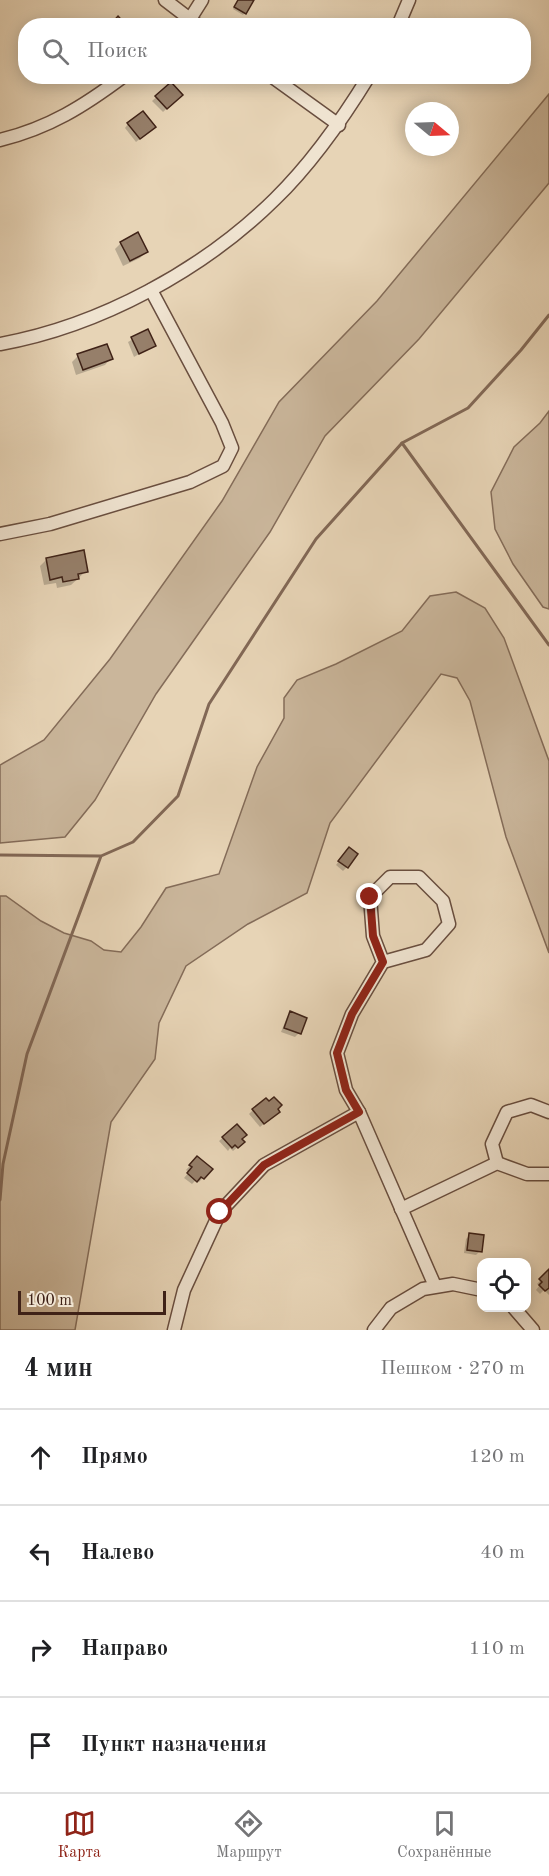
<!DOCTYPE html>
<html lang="ru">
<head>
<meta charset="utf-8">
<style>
	body { margin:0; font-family:"Old Standard TT",serif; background:#f6f6f6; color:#202124 }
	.controls { position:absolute; right:18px; bottom:18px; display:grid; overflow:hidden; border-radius:12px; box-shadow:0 3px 15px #0003 }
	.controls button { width:54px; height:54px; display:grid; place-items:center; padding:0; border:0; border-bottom:2px solid #e0e0e0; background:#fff; color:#202124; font:30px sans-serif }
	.compass { position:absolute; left:405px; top:102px; width:54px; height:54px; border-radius:50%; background:#fff; box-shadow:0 3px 15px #0003; rotate:109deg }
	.scale { position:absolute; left:18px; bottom:15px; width:148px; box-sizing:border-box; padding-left:6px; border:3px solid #3f2217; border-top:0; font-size:16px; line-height:21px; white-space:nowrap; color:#3f2217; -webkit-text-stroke:4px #efe3d0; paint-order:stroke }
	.stop { position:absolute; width:18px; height:18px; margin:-14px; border:4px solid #8f2418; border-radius:50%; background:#fff }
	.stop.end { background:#8f2418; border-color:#fff; box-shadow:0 2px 6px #0008 }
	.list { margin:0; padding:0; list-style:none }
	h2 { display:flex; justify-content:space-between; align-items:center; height:78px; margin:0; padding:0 24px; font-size:26px }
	h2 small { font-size:20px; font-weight:400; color:#757577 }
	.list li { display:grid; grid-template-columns:39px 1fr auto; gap:18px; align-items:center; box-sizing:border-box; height:96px; padding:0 24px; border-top:2px solid #e0e0e0 }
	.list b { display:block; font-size:22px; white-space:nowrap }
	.list em { font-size:20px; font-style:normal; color:#757577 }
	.icon { flex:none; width:33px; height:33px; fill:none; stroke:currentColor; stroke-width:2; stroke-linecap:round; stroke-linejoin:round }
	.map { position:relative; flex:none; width:549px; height:1330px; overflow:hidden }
	.search { position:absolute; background:#fff; box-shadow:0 3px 15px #0003; left:18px; right:18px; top:18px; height:66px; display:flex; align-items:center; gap:15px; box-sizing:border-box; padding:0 21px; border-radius:24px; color:#757577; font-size:22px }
	.sheet { height:462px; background:#fff }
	nav { display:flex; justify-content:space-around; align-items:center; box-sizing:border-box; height:84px; border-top:2px solid #e0e0e0; background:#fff; font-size:16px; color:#757577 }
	nav a { display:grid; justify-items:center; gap:3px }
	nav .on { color:#8f2418 }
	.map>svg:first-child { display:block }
	.green { fill:#cab69b; stroke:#846c59; stroke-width:1.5 }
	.shadow { fill:#0003 }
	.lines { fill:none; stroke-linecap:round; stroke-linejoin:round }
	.stream { stroke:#826856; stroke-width:3 }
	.building { fill:#967f6a; stroke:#3f2217; stroke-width:1.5 }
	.street-casing { stroke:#694e3f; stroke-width:15 }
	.street { stroke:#efe3d0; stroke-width:12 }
	.route { stroke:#8f2418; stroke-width:8 }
</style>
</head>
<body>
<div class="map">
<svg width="549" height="1330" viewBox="0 0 549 1330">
	<rect width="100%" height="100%" fill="#e7d4b6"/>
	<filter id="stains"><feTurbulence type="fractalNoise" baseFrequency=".00333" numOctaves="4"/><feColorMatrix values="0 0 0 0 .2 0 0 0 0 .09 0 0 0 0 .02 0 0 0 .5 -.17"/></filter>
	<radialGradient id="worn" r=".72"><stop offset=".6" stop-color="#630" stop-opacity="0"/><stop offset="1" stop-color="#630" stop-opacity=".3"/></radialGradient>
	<g class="green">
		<path d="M 549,94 L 549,183 L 419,339 L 325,436 L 270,532 L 156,694 L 95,800 L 65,837 L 0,843 L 0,765 L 44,740 L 110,659 L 222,501 L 279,402 L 377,301 Z"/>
		<path d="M 549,411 L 549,609 L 543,607 L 513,564 L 495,529 L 491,492 L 514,447 L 540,423 Z"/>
		<path d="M 456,592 L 485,608 L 504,638 L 549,761 L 549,953 L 506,837 L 470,701 L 457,678 L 441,674 L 330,823 L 307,893 L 248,924 L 186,966 L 159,1023 L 155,1059 L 111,1122 L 75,1330 L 0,1330 L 0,896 L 6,896 L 41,921 L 64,933 L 91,941 L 104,950 L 121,952 L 141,927 L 166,888 L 219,874 L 257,767 L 284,718 L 284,698 L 297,680 L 336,664 L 402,631 L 430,596 Z"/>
	</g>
	<g class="shadow">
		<path d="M 238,0 L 252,0 L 243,15 L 233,9 Z"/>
		<path d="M 171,84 L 181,95 L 163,112 L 152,101 Z"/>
		<path d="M 128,124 L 150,131 L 136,142 L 125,128 Z"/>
		<path d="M 121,243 L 146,252 L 140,258 L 123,266 L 115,249 Z"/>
		<path d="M 147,331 L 154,345 L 134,357 L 128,342 Z"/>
		<path d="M 78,356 L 111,358 L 105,365 L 76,375 L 72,362 Z"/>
		<path d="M 46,560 L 86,571 L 71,585 L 57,588 L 56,583 L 44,585 L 40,566 Z"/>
		<path d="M 345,853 L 347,867 L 343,871 L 336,865 Z"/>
		<path d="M 291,1013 L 299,1033 L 295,1037 L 281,1032 L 287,1017 Z"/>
		<path d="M 253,1110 L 274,1115 L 260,1127 L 249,1114 Z"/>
		<path d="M 237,1126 L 243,1142 L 233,1151 L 230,1148 L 228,1151 L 219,1141 Z"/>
		<path d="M 197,1158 L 211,1169 L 199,1182 L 196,1180 L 192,1184 L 184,1178 L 189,1172 L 186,1170 Z"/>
		<path d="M 470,1235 L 480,1251 L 476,1255 L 464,1253 L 466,1239 Z"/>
		<path d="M 549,1271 L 549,1295 L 544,1290 L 540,1294 L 536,1290 L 539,1286 L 537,1284 Z"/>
	</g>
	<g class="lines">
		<g class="stream">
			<path d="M 402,443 L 549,645"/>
			<path d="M 0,855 L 100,856"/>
			<path d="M 0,1200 L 3,1164 L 27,1054 L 101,856 L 133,842 L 178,796 L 209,704 L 316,539 L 402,443 L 468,408 L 521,350 L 549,315"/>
		</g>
	</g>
	<g class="building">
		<path d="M 238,0 L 254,0 L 246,14 L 234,7 Z"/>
		<path d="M 118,16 L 127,26 L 109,26 Z"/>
		<path d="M 171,82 L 183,95 L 167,109 L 155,96 Z"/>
		<path d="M 143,111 L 156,127 L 140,139 L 127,123 Z"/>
		<path d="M 138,232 L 148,252 L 130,261 L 120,242 Z"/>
		<path d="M 148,329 L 156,346 L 139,354 L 131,337 Z"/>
		<path d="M 107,344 L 113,359 L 83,370 L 77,354 Z"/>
		<path d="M 84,550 L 88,572 L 78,574 L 79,579 L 63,582 L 62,577 L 50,580 L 46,558 Z"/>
		<path d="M 349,847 L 358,854 L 348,868 L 338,861 Z"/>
		<path d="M 290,1011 L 307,1018 L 301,1034 L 284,1028 Z"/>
		<path d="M 274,1097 L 282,1105 L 278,1109 L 280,1112 L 264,1124 L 252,1109 L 266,1098 L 269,1101 Z"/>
		<path d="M 237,1124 L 247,1135 L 242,1139 L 245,1142 L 238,1148 L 235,1145 L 232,1148 L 222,1137 Z"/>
		<path d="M 197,1156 L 213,1169 L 204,1179 L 201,1177 L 197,1182 L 187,1173 L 192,1167 L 189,1165 Z"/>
		<path d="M 469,1233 L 484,1235 L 482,1252 L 467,1250 Z"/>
		<path d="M 549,1269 L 549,1288 L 545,1291 L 539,1285 L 542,1282 L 539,1279 Z"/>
	</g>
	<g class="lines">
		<g class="street-casing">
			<g id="street">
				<path d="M 165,0 L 199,26"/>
				<path d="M 182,26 L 190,19 L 202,0"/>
				<path d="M 398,26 L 409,0"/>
				<path d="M 271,76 L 339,125"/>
				<path d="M 0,140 C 49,128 84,106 124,76"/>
				<path d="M 0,344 C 100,326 203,270 275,199 C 312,163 342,120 369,76"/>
				<path d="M 0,534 L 50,524 L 190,482 L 223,466 L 232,448 L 222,423 L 151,290"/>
				<path d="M 383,962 L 373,936 L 370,897 L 390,877 L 419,877 L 443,901 L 449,924 L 426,950 L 383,962 L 352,1014 L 337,1053 L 346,1090 L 359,1112 L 435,1286"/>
				<path d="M 497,1163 L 492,1144 L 507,1112 L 531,1105 L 549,1112"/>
				<path d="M 401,1209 L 497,1163 L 527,1174 L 549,1174"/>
				<path d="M 514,1308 L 533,1330"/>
				<path d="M 174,1330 L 184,1290 L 220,1212 L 264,1165 L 359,1112"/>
				<path d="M 374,1330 L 391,1308 L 423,1289 L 453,1284 L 482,1290"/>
			</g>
		</g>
		<use href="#street" class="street"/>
	</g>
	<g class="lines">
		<path class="route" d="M 220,1212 L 264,1165 L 359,1112 L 346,1090 L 337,1053 L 352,1014 L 383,962 L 373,936 L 370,897"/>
	</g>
	<rect width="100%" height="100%" filter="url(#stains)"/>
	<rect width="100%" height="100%" fill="url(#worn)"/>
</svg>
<div class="controls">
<button><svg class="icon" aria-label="locate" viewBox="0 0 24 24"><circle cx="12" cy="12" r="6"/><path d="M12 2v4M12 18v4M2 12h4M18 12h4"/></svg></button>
</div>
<svg class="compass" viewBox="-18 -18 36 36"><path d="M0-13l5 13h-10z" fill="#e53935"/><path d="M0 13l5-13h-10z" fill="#757577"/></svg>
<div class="scale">100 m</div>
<div class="stop" style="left:220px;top:1212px"></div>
<div class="stop end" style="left:370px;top:897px"></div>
<div class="search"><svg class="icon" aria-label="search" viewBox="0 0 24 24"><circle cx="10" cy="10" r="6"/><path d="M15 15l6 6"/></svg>Поиск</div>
</div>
<section class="sheet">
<h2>4 мин<small>Пешком · 270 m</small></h2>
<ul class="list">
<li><svg class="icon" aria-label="ahead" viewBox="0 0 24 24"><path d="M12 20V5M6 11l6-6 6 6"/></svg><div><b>Прямо</b></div><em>120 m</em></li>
<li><svg class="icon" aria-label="left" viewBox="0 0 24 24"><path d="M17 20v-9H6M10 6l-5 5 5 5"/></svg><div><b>Налево</b></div><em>40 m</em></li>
<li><svg class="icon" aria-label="right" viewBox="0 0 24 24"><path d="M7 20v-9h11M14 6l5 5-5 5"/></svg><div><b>Направо</b></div><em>110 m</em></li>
<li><svg class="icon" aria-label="arrive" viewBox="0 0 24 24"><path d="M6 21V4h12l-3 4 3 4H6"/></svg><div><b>Пункт назначения</b></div></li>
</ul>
</section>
<nav>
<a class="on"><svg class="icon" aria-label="map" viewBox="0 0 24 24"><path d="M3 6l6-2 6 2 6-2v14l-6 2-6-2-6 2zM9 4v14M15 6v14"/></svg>Карта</a>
<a><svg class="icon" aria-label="directions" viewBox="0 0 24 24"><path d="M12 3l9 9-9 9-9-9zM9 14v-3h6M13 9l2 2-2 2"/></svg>Маршрут</a>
<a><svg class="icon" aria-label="saved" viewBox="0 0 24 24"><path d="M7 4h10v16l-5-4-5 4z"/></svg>Сохранённые</a>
</nav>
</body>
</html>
